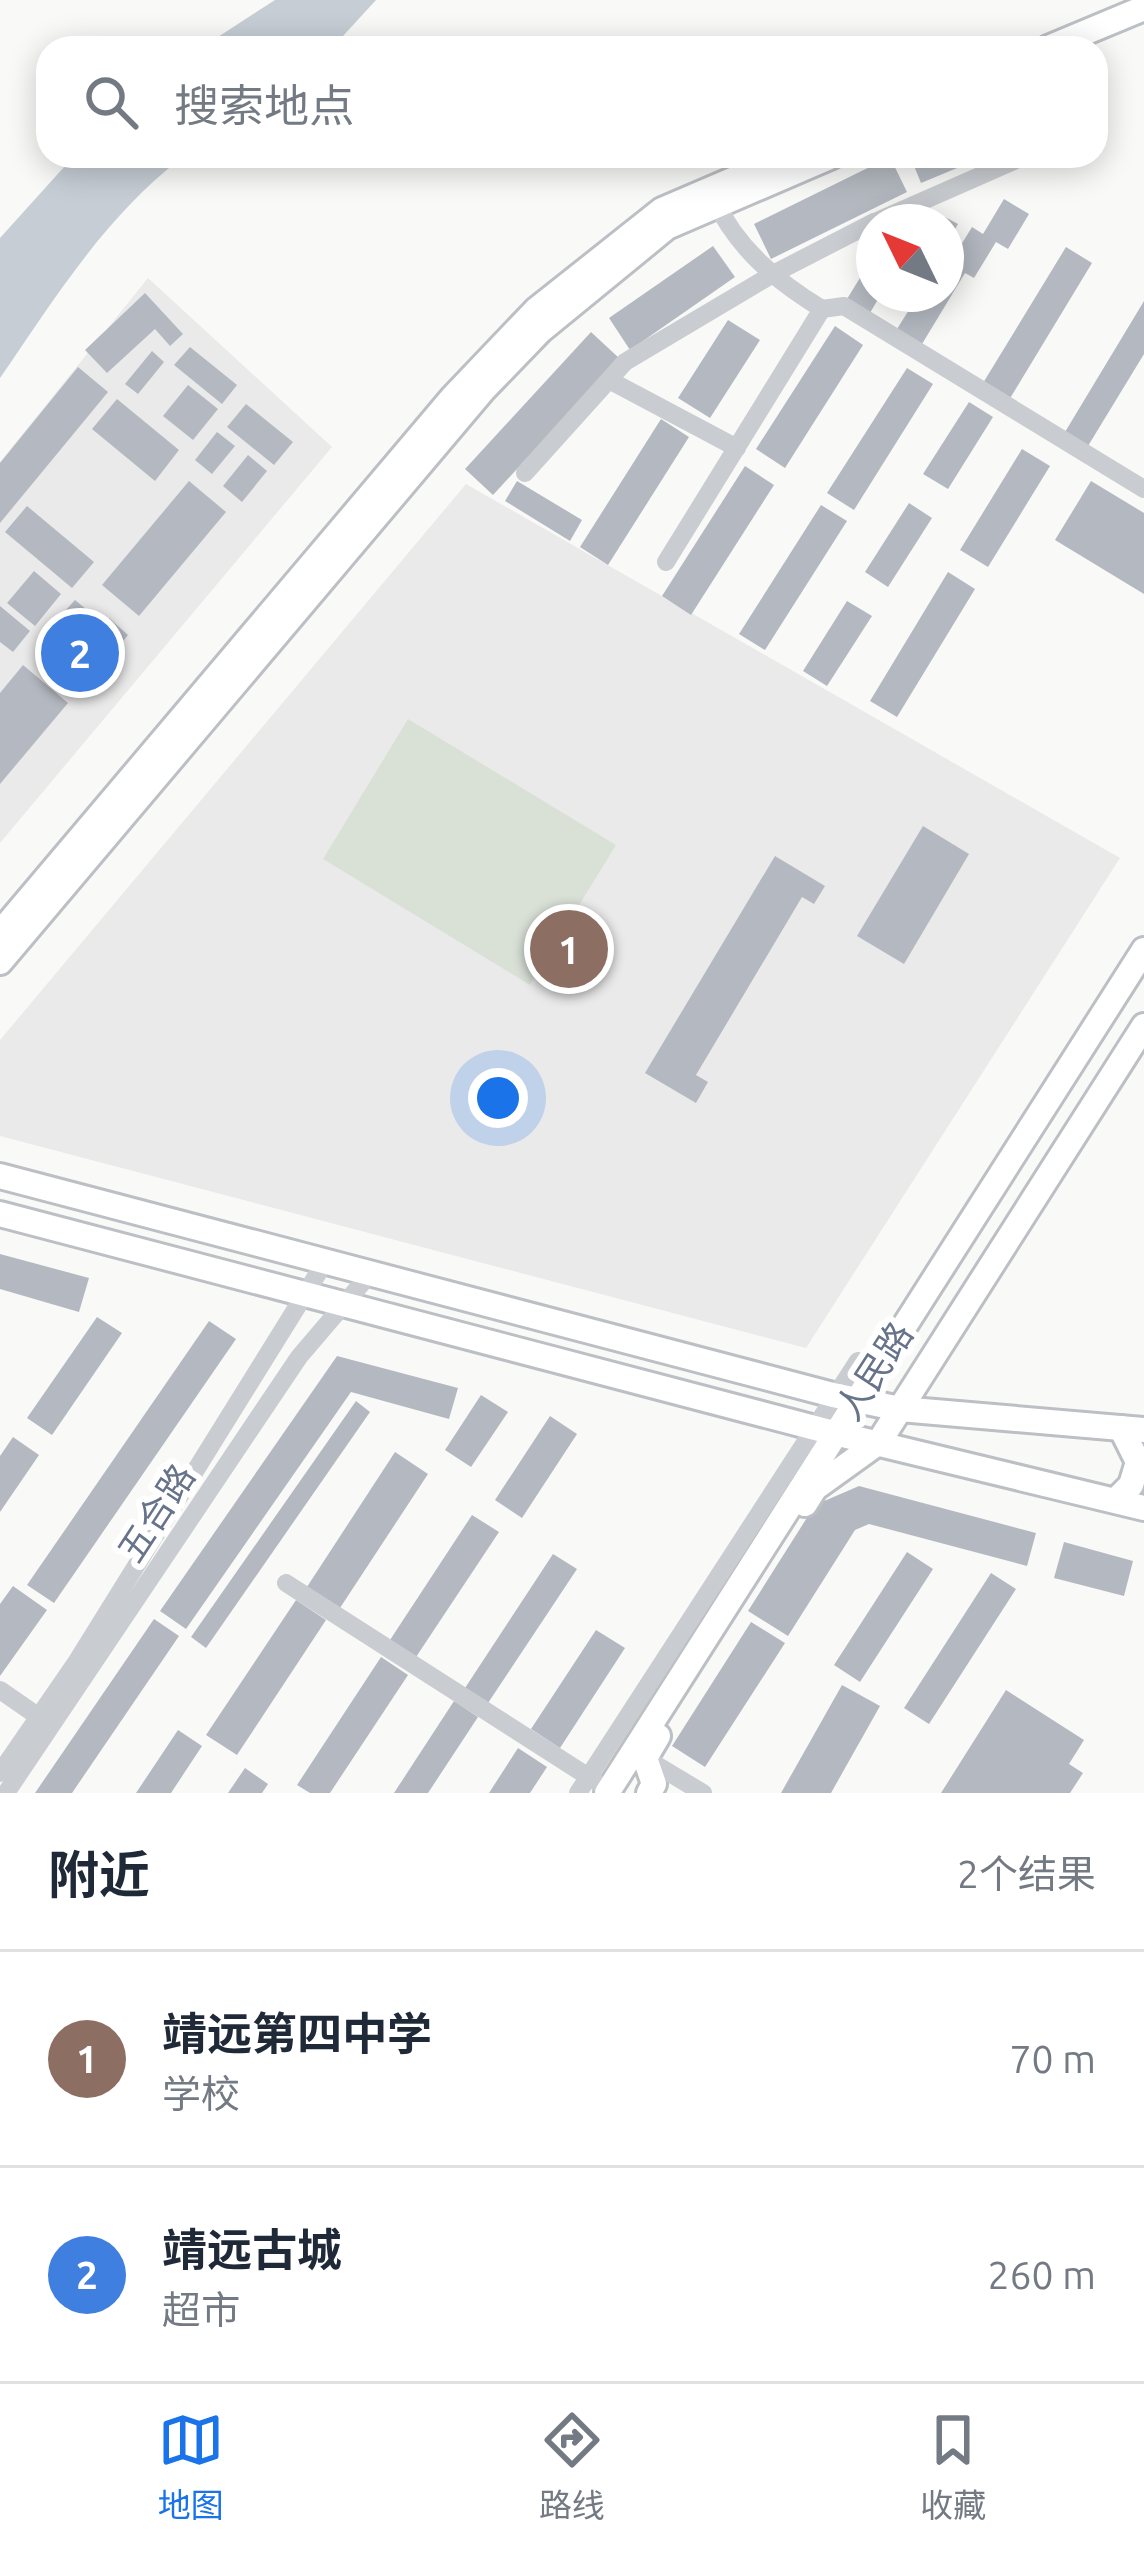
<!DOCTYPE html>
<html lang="zh">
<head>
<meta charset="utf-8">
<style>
	body { margin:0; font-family:Ubuntu,"Noto Sans SC",sans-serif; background:#f6f6f7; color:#1f2937 }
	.compass { position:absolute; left:856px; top:204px; width:108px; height:108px; border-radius:50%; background:#fff; box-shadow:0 6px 30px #0003; rotate:313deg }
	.you { position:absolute; left:498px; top:1098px; width:42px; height:42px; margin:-30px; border:9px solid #fff; border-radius:50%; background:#1a73e8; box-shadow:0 0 0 18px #1a73e833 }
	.badge { display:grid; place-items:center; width:78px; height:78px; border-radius:50%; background:#1a73e8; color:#fff; font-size:39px; font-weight:700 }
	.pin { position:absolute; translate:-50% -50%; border:6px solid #fff; box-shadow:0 3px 12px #0006 }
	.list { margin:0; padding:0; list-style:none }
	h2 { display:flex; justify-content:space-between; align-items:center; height:156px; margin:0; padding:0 48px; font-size:51px }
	h2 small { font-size:39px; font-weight:400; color:#747a83 }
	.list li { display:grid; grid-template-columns:78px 1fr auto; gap:36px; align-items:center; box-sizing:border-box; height:216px; padding:0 48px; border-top:3px solid #e0e1e3 }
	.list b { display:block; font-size:45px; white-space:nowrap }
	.list p { margin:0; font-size:39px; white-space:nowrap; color:#747a83 }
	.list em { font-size:39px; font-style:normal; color:#747a83 }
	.icon { flex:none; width:66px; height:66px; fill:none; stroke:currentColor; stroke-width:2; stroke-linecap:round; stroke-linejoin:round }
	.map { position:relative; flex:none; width:1144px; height:1793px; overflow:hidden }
	.search { position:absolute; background:#fff; box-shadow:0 6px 30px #0003; left:36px; right:36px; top:36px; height:132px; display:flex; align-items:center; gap:30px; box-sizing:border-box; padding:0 42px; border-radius:36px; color:#747a83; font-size:45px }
	.sheet { height:588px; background:#fff }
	nav { display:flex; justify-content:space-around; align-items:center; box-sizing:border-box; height:168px; border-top:3px solid #e0e1e3; background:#fff; font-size:33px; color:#747a83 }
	nav a { display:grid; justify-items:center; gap:6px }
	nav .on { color:#1a73e8 }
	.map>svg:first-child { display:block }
	.built { fill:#eaeaea }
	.green { fill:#d9e1d7 }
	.water { fill:#c6cdd4 }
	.building { fill:#b4b9c1 }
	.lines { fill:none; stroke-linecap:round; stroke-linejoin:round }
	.major-casing { stroke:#bcbfc4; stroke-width:30 }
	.minor { stroke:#c9ccd0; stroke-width:18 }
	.major { stroke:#fff; stroke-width:24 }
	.labels { text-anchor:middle; stroke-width:12; stroke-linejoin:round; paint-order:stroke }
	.street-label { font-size:36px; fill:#677389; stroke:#fff }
</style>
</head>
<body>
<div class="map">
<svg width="1144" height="1793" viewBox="0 0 1144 1793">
	<rect width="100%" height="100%" fill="#f9f9f7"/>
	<g class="built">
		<path d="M 148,278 L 332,447 L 0,843 L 0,462 Z"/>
		<path d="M 466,484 L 1120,858 L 806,1348 L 0,1136 L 0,1040 Z"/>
	</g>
	<path class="green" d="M 408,719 L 616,845 L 530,985 L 323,859 Z"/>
	<g class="water">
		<path d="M 275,0 L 376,0 L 332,48 L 201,48 Z"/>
		<path d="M 74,156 L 184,156 C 105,216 56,297 0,378 L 0,238 Z"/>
	</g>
	<g class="building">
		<path d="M 910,156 L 986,156 L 921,183 Z"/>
		<path d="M 890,157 L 907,192 L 771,259 L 754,224 Z"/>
		<path d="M 1004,199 L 1029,214 L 1008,249 L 996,242 L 974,278 L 965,273 L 922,344 L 897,329 L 919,294 L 946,294 L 946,261 L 950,263 L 972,227 L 983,234 Z"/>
		<path d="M 945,217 L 958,224 L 946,244 L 946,222 L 942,222 Z"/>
		<path d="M 713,246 L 735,277 L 630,350 L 609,318 Z"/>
		<path d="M 1066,247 L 1092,263 L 1009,400 L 983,383 Z"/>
		<path d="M 874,255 L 874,294 L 881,294 L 870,313 L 847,299 Z"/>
		<path d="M 145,293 L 183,334 L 170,346 L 155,329 L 107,373 L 85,350 Z"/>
		<path d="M 1144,301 L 1144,354 L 1088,446 L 1065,432 Z"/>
		<path d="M 728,320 L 760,340 L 710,418 L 678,398 Z"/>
		<path d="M 835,326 L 863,345 L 785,468 L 756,449 Z"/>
		<path d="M 591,332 L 619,358 L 493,495 L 465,469 Z"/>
		<path d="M 190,347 L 237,385 L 222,404 L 174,365 Z"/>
		<path d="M 152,351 L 164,362 L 138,394 L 125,384 Z"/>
		<path d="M 78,367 L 108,392 L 0,523 L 0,463 Z"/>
		<path d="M 907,368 L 933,384 L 854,510 L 827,493 Z"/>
		<path d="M 188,385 L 218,409 L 193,440 L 163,416 Z"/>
		<path d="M 117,399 L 179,450 L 155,481 L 92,429 Z"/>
		<path d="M 969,402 L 993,417 L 948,489 L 923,474 Z"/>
		<path d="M 246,404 L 293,442 L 274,465 L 227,427 Z"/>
		<path d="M 661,419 L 689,437 L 608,565 L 580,547 Z"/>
		<path d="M 217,432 L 235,446 L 212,474 L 195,460 Z"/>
		<path d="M 1022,449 L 1050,466 L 988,567 L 960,550 Z"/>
		<path d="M 248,455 L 267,471 L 242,502 L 223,486 Z"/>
		<path d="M 745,466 L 774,485 L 691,615 L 662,596 Z"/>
		<path d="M 189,481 L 226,512 L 139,616 L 102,585 Z"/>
		<path d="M 517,481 L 582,520 L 570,541 L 505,501 Z"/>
		<path d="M 1091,481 L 1144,513 L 1144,594 L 1055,540 Z"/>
		<path d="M 909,503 L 932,518 L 888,587 L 865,572 Z"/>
		<path d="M 821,505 L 847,521 L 765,650 L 739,634 Z"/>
		<path d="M 27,506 L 94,562 L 72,588 L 5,532 Z"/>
		<path d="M 34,571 L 61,594 L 35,626 L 7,603 Z"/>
		<path d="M 948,572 L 975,589 L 897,717 L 870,701 Z"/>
		<path d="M 75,600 L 93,615 L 73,639 L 54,623 Z"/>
		<path d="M 847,601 L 872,616 L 827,686 L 803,671 Z"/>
		<path d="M 0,606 L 30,631 L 13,652 L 0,642 Z"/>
		<path d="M 109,618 L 128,635 L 103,665 L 83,648 Z"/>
		<path d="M 55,632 L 102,672 L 84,693 L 37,654 Z"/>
		<path d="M 23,665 L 68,703 L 0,784 L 0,693 Z"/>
		<path d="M 923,826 L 969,854 L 904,964 L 857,936 Z"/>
		<path d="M 775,856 L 825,886 L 814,904 L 802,897 L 696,1075 L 708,1082 L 696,1103 L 645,1073 Z"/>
		<path d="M 0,1254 L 89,1278 L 79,1312 L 0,1289 Z"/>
		<path d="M 97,1317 L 122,1333 L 52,1435 L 27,1418 Z"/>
		<path d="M 209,1321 L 236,1339 L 54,1603 L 27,1585 Z"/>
		<path d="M 337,1356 L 458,1388 L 449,1419 L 351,1392 L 186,1629 L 160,1611 Z"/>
		<path d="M 481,1395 L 508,1412 L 471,1467 L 445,1450 Z"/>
		<path d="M 356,1401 L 370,1412 L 206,1648 L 191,1637 Z"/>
		<path d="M 550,1416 L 577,1434 L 522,1518 L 495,1500 Z"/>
		<path d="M 13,1437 L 39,1455 L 0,1512 L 0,1456 Z"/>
		<path d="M 395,1452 L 428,1474 L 338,1611 L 305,1590 Z"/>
		<path d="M 859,1486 L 1036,1533 L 1027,1566 L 869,1524 L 855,1530 L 788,1636 L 748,1611 L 815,1505 Z"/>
		<path d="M 472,1515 L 499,1532 L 416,1657 L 390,1640 Z"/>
		<path d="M 1064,1542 L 1133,1561 L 1124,1596 L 1054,1578 Z"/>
		<path d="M 907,1552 L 933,1569 L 860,1682 L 834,1665 Z"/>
		<path d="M 553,1554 L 577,1569 L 488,1703 L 465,1688 Z"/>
		<path d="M 991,1573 L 1016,1589 L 929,1724 L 904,1708 Z"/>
		<path d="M 13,1586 L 47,1610 L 0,1676 L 0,1604 Z"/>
		<path d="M 296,1600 L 326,1620 L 237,1755 L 206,1735 Z"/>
		<path d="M 154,1619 L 179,1636 L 72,1793 L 35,1793 Z"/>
		<path d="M 751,1622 L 785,1643 L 705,1767 L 672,1746 Z"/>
		<path d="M 596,1630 L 625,1648 L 560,1748 L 531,1729 Z"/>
		<path d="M 381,1657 L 408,1675 L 330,1793 L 310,1793 L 297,1785 Z"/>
		<path d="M 842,1685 L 880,1706 L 831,1793 L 781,1793 Z"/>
		<path d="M 1006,1690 L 1084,1740 L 1069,1764 L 1083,1773 L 1070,1793 L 941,1793 Z"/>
		<path d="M 454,1701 L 478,1717 L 428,1793 L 394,1793 Z"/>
		<path d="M 178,1730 L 202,1746 L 171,1793 L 136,1793 Z"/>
		<path d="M 518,1748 L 547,1767 L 530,1793 L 489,1793 Z"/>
		<path d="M 245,1768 L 268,1784 L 262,1793 L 228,1793 Z"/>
	</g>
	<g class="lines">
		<g class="major-casing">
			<g id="major">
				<path d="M 1048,48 L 1144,8"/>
				<path d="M 0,933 L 453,397 L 536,310 L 662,210 L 788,156"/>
				<path d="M 0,962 L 483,390 L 540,331 L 667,227 L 832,156"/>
				<path d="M 0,1176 L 833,1395 L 900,1409 L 1144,1430"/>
				<path d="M 0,1214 L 834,1433 L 1144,1508"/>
				<path d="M 1116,1500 L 1131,1485 L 1138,1462 L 1121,1428"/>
				<path d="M 805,1504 L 815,1488 L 879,1442 L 1144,1026"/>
				<path d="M 607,1793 L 1144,950"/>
				<path d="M 649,1793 L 654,1784 L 645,1758 L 658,1736"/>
			</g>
		</g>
		<g class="minor">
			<path d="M 714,199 C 737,248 776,281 822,309"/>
			<path d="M 875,222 L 1025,156"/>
			<path d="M 609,380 L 737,448"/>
			<path d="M 525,473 L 625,362 L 773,274 L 874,222"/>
			<path d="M 666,562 L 822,309 L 844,306 L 1144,489"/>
			<path d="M 286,1583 L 595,1781"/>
			<path d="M 0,1690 L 39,1717"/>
			<path d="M 643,1757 L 703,1793"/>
			<path d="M 0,1773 L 77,1661 L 325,1262"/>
			<path d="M 6,1793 L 299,1357 L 369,1275"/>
			<path d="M 578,1793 L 858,1361"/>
		</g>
		<use href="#major" class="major"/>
	</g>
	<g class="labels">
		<g class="street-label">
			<text transform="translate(874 1371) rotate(-57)" y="13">人民路</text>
			<text transform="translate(156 1513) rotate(-57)" y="13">五合路</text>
		</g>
	</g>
</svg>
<svg class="compass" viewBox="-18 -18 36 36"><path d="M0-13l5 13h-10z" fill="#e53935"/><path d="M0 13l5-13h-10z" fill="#747a83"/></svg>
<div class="you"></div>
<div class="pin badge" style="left:569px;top:949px;background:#8d6e63">1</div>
<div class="pin badge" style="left:80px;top:653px;background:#3f7fe0">2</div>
<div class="search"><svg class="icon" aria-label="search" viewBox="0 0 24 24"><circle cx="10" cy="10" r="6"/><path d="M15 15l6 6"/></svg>搜索地点</div>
</div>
<section class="sheet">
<h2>附近<small>2个结果</small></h2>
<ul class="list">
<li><span class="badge" style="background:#8d6e63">1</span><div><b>靖远第四中学</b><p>学校</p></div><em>70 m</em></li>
<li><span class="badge" style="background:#3f7fe0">2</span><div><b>靖远古城</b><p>超市</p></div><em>260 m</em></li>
</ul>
</section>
<nav>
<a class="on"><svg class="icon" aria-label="map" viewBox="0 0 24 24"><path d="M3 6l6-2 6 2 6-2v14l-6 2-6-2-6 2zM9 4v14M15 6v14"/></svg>地图</a>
<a><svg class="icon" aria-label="directions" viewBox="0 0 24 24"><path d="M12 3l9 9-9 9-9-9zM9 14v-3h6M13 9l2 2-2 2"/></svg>路线</a>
<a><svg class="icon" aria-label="saved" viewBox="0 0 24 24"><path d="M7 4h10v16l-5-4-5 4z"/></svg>收藏</a>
</nav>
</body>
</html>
